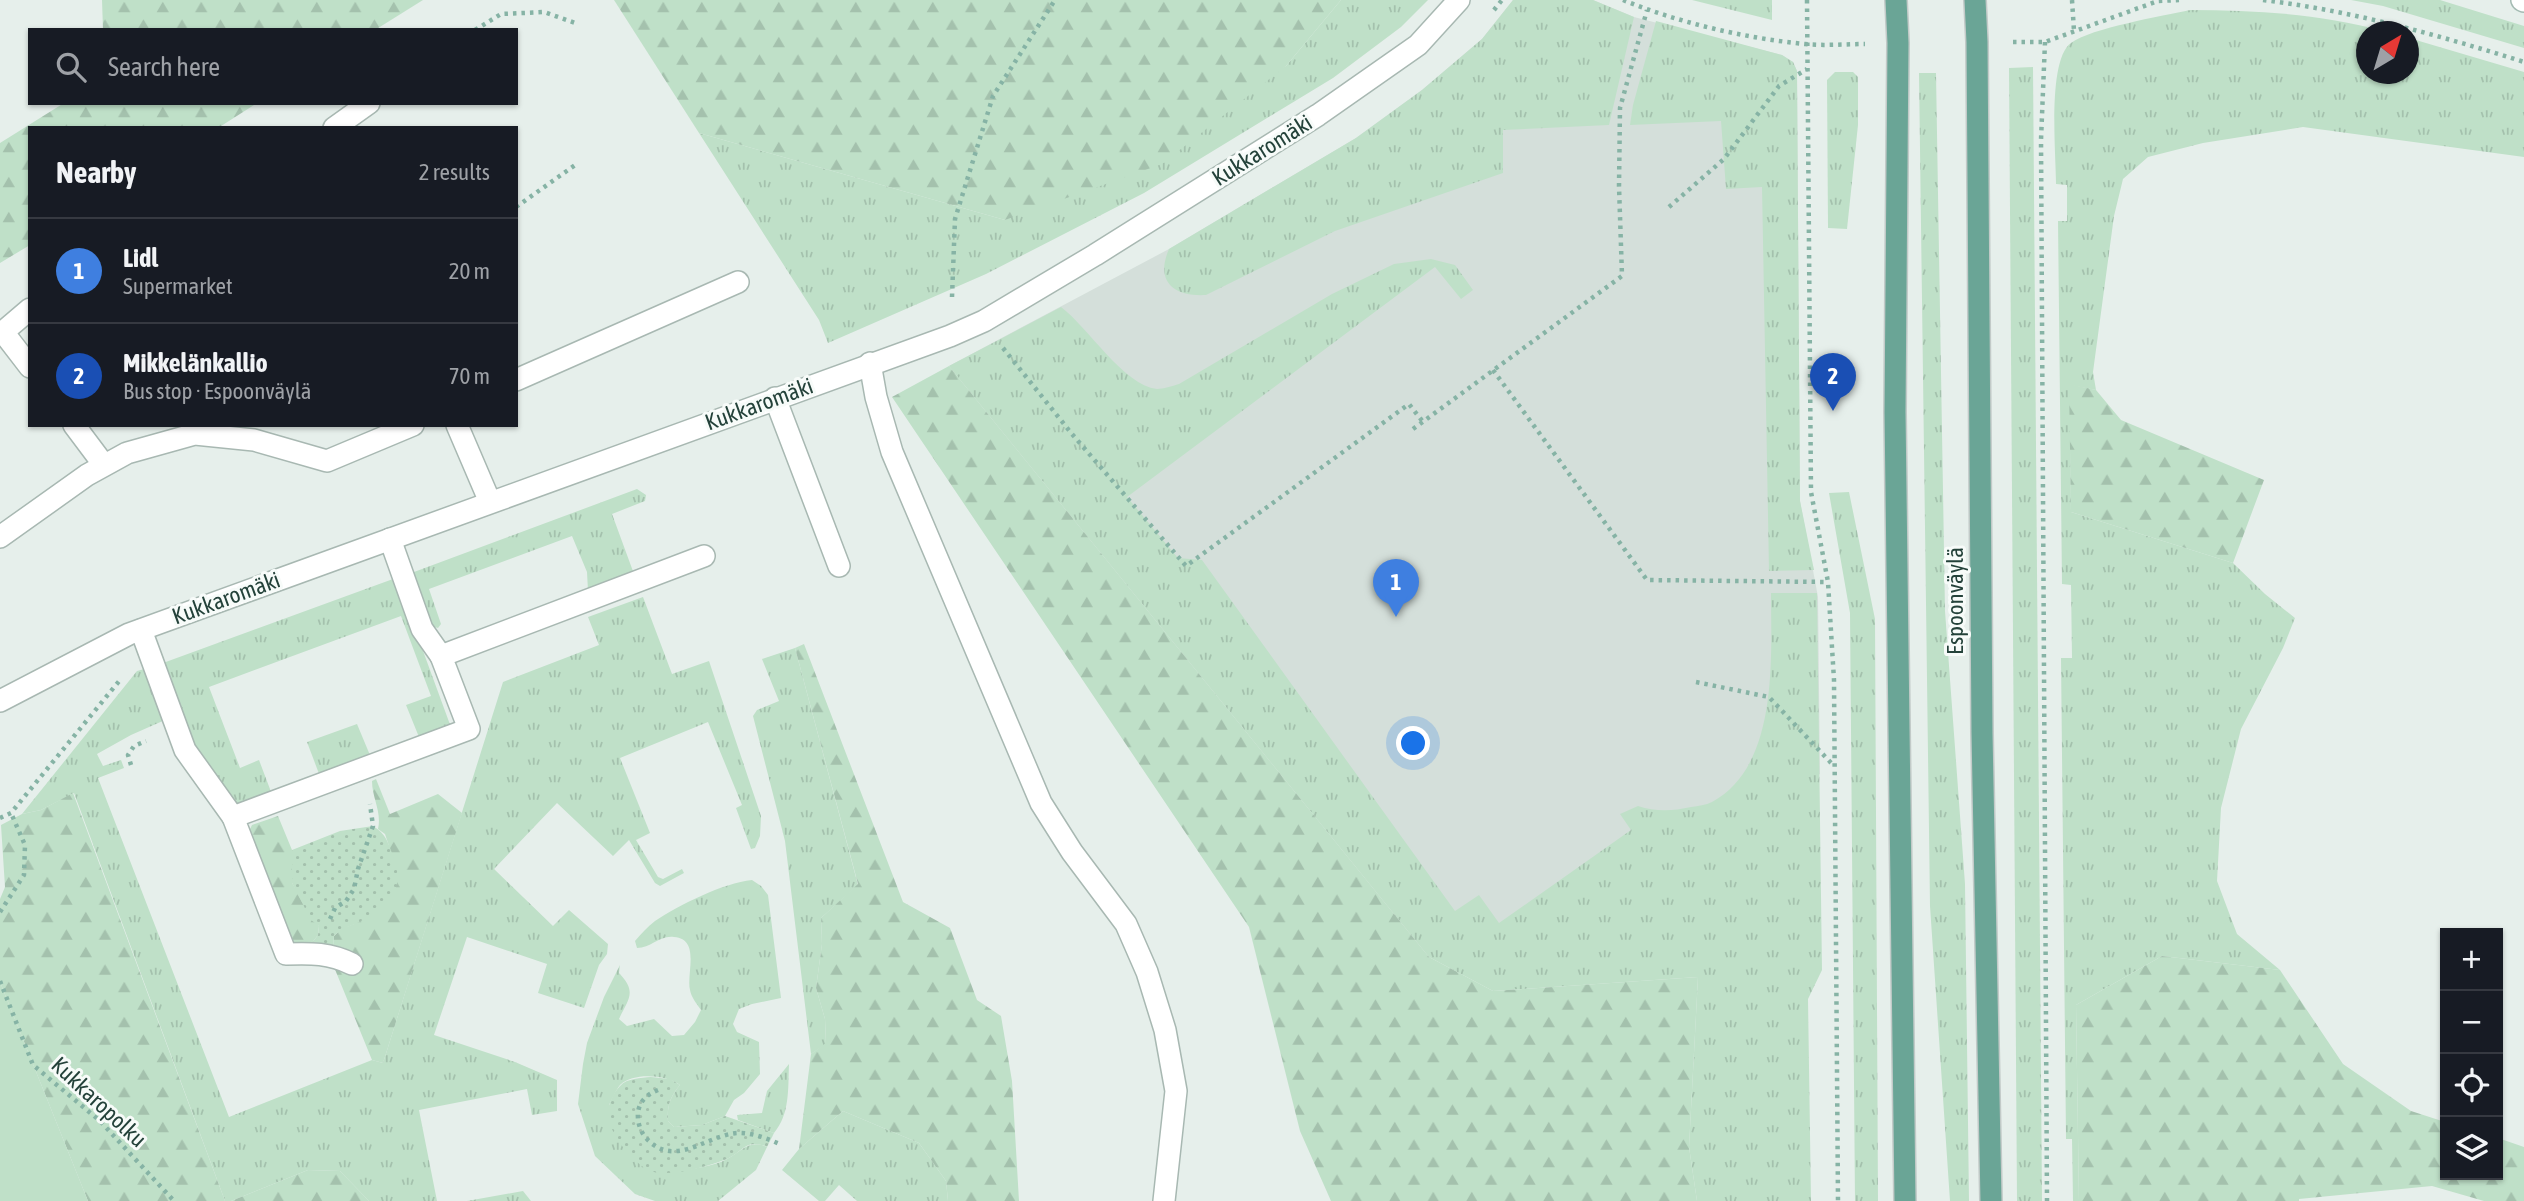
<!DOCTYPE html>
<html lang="en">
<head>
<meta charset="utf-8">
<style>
	body { margin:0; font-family:"Asap Condensed",sans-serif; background:#20242c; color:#f1f3f6 }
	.controls { position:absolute; right:21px; bottom:21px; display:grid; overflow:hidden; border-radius:0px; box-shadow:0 2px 5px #0004 }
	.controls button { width:63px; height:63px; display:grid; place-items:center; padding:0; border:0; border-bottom:2px solid #363941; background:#171b24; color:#f1f3f6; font:35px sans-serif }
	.compass { position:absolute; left:2356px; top:21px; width:63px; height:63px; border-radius:50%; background:#171b24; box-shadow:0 2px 5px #0004; rotate:38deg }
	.you { position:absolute; left:1414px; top:744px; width:24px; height:24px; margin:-18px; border:5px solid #fff; border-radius:50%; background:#1a73e8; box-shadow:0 0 0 10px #1a73e833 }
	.badge { display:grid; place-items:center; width:46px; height:46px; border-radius:50%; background:#2563eb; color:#fff; font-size:23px; font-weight:700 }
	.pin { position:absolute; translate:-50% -58px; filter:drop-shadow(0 2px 4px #0008) }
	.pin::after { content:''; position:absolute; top:37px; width:24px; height:21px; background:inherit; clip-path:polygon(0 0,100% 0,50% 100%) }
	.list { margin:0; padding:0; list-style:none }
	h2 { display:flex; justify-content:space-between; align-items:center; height:91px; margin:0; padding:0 28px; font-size:30px }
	h2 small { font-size:23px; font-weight:400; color:#9ea1a6 }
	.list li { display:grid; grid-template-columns:46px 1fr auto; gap:21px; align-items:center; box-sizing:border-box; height:105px; padding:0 28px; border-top:2px solid #363941 }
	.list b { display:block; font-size:26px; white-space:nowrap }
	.list p { margin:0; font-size:23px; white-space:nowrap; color:#9ea1a6 }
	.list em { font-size:23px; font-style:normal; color:#9ea1a6 }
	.icon { flex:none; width:38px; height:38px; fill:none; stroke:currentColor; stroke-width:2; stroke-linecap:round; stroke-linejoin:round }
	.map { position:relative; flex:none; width:2524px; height:1201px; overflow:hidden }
	.search { position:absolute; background:#171b24; box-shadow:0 2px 5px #0004; left:28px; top:28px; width:490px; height:77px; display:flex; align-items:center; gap:18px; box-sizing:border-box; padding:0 24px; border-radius:0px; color:#9ea1a6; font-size:26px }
	.panel { position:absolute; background:#171b24; box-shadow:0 2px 5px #0004; left:28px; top:126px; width:490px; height:301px; border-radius:0px }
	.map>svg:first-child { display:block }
	.built { fill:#d4dfda }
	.grass { fill:url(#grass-tufts) }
	.forest { fill:url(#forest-firs) }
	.park { fill:url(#park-dots) }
	.pitch { fill:#bfe0c8 }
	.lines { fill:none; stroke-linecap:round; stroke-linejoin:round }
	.lane-casing { stroke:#a8b8b2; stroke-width:24 }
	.street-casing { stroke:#a8b8b2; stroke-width:24 }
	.secondary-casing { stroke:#a4bbb3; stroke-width:24 }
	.primary-casing { stroke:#c2cac8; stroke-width:24 }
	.path { stroke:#86b3a5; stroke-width:4.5; stroke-dasharray:3.5 5; stroke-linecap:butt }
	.lane { stroke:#fff; stroke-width:21 }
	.street { stroke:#fff; stroke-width:21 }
	.secondary { stroke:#fff; stroke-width:21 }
	.primary { stroke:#6aa596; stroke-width:21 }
	.labels { text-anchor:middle; stroke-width:6; stroke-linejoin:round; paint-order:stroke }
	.street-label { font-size:23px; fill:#24423a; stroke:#f7fbf9 }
</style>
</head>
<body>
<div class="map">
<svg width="2524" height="1201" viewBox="0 0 2524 1201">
	<defs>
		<pattern id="grass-tufts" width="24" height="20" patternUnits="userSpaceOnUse" patternTransform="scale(1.75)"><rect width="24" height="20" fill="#bfe0c8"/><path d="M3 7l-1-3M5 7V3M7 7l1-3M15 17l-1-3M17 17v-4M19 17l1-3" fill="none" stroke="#a4c1ad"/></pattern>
		<pattern id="forest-firs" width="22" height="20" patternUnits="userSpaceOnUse" patternTransform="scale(1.75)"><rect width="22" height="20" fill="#bfe0c8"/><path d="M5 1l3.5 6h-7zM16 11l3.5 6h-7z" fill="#a4c1ad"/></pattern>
		<pattern id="park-dots" width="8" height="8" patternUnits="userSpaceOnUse" patternTransform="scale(1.75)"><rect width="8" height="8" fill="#bfe0c8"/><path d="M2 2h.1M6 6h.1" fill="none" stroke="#a4c1ad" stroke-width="1.8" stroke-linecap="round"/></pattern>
	</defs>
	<rect width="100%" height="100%" fill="#e6efeb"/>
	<path class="built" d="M 1513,0 L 1593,0 L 1634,17 L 1782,55 L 1793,62 L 1797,71 L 1800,501 L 1818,597 L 1820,774 L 1429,957 L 949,366 L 1169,249 L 1356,138 L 1422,90 L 1482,39 Z"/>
	<g class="grass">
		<path d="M 1341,0 L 1428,0 L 1401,27 L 1333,78 L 1144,193 L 986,274 L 828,343 L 819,320 L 699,133 L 1005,220 L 1286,66 Z"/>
		<path d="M 1513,0 L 1593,0 L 1634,17 L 1609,125 L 1503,130 L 1503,173 L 1335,231 L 1206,295 C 1173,297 1155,281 1169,249 L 1356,138 L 1422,90 L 1482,39 Z"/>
		<path d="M 1692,0 L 1772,0 L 1772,20 Z"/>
		<path d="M 2351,0 L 2440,0 L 2524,26 L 2524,48 L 2383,6 Z"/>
		<path d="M 2190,10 C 2257,10 2320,14 2384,31 L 2366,32 L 2366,74 L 2408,74 L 2409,38 L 2524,72 L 2524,157 L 2303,127 L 2203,143 L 2148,157 L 2123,179 L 2114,216 L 2093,372 L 2096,390 L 2070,385 L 2071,512 L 2233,563 L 2265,594 L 2295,618 L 2283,648 L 2241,729 L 2221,808 L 2217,881 L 2237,934 L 2280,970 L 2162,956 L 2076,1005 L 2079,1201 L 2073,1201 L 2072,1139 L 2066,1139 L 2061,658 L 2072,658 L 2071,585 L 2062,584 L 2058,221 L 2067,221 L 2067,185 L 2056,184 C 2056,154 2047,60 2071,43 C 2091,28 2163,16 2190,10 Z"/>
		<path d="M 1656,21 L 1782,55 L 1793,62 L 1797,71 L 1800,501 L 1814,570 L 1769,571 L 1762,187 L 1726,189 L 1721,121 L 1630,125 L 1633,105 Z"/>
		<path d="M 2033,67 L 2042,1201 L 2017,1201 L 2009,68 Z"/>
		<path d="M 1835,72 L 1853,72 L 1858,77 L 1858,125 L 1847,229 L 1828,228 L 1827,80 Z"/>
		<path d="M 1919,73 L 1936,73 L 1945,611 L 1965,884 L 1969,1201 L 1950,1201 L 1930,906 Z"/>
		<path d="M 1431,259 L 1455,265 L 1473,290 L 1461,299 L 1435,267 L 1127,497 L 1178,558 L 1202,560 L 1455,911 L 1479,895 L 1499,923 L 1631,830 L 1620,814 L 1638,806 C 1656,812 1673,811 1691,807 C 1698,806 1706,805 1712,802 C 1779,766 1771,657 1771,593 L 1817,593 L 1822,970 L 1808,999 L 1811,1201 L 1697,1201 L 1689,1147 L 1698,977 L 1493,991 L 1429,957 L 949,366 L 1061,307 C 1088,327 1123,385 1157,389 C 1163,389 1172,386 1179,384 L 1332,294 L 1394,264 Z"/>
		<path d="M 637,489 L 646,495 L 645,501 L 612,514 L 634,574 L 588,591 L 587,572 L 572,536 L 429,589 L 441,624 L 438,628 L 431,626 L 413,576 L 414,572 Z"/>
		<path d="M 1849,492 L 1875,619 L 1878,1201 L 1855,1201 L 1850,613 L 1829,493 Z"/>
		<path d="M 393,579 L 397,580 L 452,730 L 421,742 L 406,705 L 431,696 L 401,616 L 209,687 L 240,768 L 259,760 L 273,797 L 240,808 L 231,801 L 193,747 L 163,663 Z"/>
		<path d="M 643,597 L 672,674 L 709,661 L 761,816 L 760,836 L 755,848 L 751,849 L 736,808 L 742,805 L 708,722 L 620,758 L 650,833 L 636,840 L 658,877 L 663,879 L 682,869 L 684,873 L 660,886 L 655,883 L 629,840 L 613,856 L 557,803 L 494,869 L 553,926 L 569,910 L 608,944 L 607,954 L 599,965 L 584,1008 L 538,993 L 547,964 L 467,937 L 434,1035 L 515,1062 L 557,1080 L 557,1111 L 532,1115 L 527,1089 L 419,1110 L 437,1201 L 369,1201 L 340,1171 L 308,1170 L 231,1201 L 225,1201 L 74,793 L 41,810 L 22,814 L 137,671 L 148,668 L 165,720 L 131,735 L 97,754 L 103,766 L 121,760 L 124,768 L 98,778 L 229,1117 L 372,1060 L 383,1063 L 503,682 L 599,645 L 588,617 Z"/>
		<path d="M 795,648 L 858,885 L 821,918 L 822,944 L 816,988 L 825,1019 L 826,1044 L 811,1054 L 785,841 L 753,716 L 757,710 L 779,701 L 762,659 Z"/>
		<path d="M 357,724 L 372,760 L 321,779 L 307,742 Z"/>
		<path d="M 752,880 L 761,886 L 768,895 L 781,998 L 752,1004 L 739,1009 L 733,1024 L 737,1032 L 759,1042 L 760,1074 L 744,1093 L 734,1100 L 725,1116 L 702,1125 L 674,1127 L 668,1121 C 667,1106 670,1097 680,1085 C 666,1075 634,1072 620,1085 C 616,1090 612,1099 609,1105 L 677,1172 C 693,1168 713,1167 727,1159 C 743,1151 748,1139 767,1147 L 756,1170 L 718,1201 L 655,1201 L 635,1194 L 595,1156 L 578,1104 L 583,1064 L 587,1043 L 604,997 L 620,965 L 619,973 C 637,992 629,998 619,1019 L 627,1026 L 654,1019 L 672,1036 L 684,1035 L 695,1022 L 701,1010 C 697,1004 691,997 690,990 C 686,974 701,939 674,937 C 660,935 651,948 637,948 L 635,941 C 641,934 647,927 655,921 C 679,905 723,883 752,880 Z"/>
		<path d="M 789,1064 C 788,1089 790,1114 774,1133 L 738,1120 L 737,1115 L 762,1113 L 767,1091 Z"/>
		<path d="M 843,1111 L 919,1143 L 946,1181 L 948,1201 L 857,1201 L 839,1185 L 825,1201 L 819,1201 L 782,1170 L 799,1149 Z"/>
		<path d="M 523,1191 L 531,1201 L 467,1201 Z"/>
	</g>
	<g class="forest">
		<path d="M 102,0 L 423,0 L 375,30 L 103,30 Z"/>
		<path d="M 614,0 L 1341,0 L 1286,66 L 1162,164 L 1005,220 L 699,133 Z"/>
		<path d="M 64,103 L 257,103 L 218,128 L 30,128 L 30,245 L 0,263 L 0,143 Z"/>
		<path d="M 949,366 L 1429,957 L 1493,991 L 1698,977 L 1689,1147 L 1697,1201 L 1331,1201 L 1300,1131 L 1249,927 L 892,397 Z"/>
		<path d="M 2069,384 L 2096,390 L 2121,420 L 2264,480 L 2233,563 L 2071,512 Z"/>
		<path d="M 804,644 L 903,902 L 950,928 L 977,1000 L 1001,1016 L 1012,1081 L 1019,1201 L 948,1201 L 946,1181 L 919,1143 L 843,1111 L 799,1149 L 811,1054 L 826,1043 L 825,1019 L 816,988 L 822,944 L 821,918 L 858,884 L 795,648 Z"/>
		<path d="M 376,779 L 390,814 L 438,794 L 462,813 L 383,1063 L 372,1060 L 334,967 C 343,972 349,977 359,973 L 362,966 L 333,947 L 334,936 L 341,929 L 354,924 L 389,846 L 385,834 L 378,829 C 382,812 372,798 372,781 Z"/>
		<path d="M 73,793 L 225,1201 L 88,1201 L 0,982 L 0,899 L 5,887 L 1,825 L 22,814 L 41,810 Z"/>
		<path d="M 278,816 L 292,850 L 292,883 L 319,926 L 318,935 L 311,944 L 290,943 L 249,831 L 252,825 Z"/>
		<path d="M 2162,956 L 2280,970 L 2343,1064 L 2411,1111 L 2445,1122 L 2445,1175 L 2498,1175 L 2498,1138 L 2524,1147 L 2524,1201 L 2484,1201 L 2432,1186 L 2299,1199 L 2299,1201 L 2079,1201 L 2076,1005 Z"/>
		<path d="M 308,1170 L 340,1171 L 369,1201 L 231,1201 Z"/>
	</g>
	<g class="park">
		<path d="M 373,826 C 386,834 388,842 393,856 C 407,891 387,908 357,923 C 348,927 341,929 334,936 L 333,947 L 311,944 L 318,935 L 319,926 L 311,920 L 292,883 L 292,850 L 340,831 Z"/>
		<path d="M 651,1077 L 670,1079 L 680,1085 C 670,1097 667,1106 668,1121 L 674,1127 L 702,1125 L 725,1116 L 774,1133 L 767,1147 C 745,1137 742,1154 724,1160 C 706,1167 680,1174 660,1173 C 638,1172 611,1137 608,1116 C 607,1106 613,1093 620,1086 C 627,1078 641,1078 651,1077 Z"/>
	</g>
	<path class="pitch" d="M 0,982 L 88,1201 L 0,1201 Z"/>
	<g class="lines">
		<g class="lane-casing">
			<g id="lane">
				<path d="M 334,128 L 369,103"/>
				<path d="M 3,332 L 30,309"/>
				<path d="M 0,335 L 3,332 L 30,367"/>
				<path d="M 870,363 L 876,397 L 892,452 L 1041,803 L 1072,852 L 1126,924 L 1147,972 L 1165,1030 L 1176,1091 L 1164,1201"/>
				<path d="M 516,380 L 738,282"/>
				<path d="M 775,398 L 839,566"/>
				<path d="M 74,425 L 104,465"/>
				<path d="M 457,425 L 490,502"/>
				<path d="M 0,537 L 87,475 L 127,453 L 195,434 L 254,440 L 327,461 L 413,425"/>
				<path d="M 390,539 L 422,629 L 441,656"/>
				<path d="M 141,630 L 185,750 L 233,817"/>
				<path d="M 352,964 C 330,953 311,953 286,954 L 233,817 L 469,729 L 441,656 L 704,556"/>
			</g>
		</g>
		<g class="street-casing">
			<path id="street" d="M 0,701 L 129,634 L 950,336 L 984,321 L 1095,255 L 1318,115 L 1418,45 L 1459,0"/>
		</g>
		<g class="secondary-casing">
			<path id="secondary" d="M 2522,0 L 2524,1"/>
		</g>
		<g class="primary-casing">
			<g id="primary">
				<path d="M 1896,0 L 1898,43 L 1895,412 L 1905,1201"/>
				<path d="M 1975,0 L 1977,42 L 1982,733 L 1991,1201"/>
			</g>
		</g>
		<g class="path">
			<path d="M 1623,0 C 1680,23 1744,38 1805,44 C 1825,46 1845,44 1865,44"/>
			<path d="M 1807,0 L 1811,492 L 1828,582 L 1834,680 L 1838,1201"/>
			<path d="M 2072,0 L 2074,31"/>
			<path d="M 2263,0 C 2353,11 2438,35 2524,62"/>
			<path d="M 1494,10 L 1502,0"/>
			<path d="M 475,30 L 501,14 L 544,12 L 578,24"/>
			<path d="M 2013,42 L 2045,42 L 2158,1 L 2179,0"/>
			<path d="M 2045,42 L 2041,140 L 2047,1201"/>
			<path d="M 516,207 L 578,163"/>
			<path d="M 1669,207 L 1724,159 L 1779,86 L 1807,69"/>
			<path d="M 952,297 L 955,219 L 993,96 L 1055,0"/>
			<path d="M 1003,348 L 1072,434 L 1186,566 L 1409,404 L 1423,422"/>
			<path d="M 1493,370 L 1647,580 L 1828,582"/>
			<path d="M 1413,429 L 1622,276 L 1619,186 L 1620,108 L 1647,10"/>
			<path d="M 1696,682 L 1769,697 L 1834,766"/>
			<path d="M 131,765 L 128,755 L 134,746 L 146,741"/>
			<path d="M 0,818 L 11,813 L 120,680"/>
			<path d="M 0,912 L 24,875 L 25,845 L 11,813"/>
			<path d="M 330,919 L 335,908 L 346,901 L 354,889 L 358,869 L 373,826 L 370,804"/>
			<path d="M 0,981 L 33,1065 L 100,1121 L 174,1201"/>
			<path d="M 658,1090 C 648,1094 640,1100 638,1112 C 637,1123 641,1134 649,1141 C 674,1165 702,1140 730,1134 C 747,1130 766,1138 782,1145"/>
		</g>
		<use href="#lane" class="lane"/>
		<use href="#street" class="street"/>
		<use href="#secondary" class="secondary"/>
		<use href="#primary" class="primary"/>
	</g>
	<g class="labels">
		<g class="street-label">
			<text transform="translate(1262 150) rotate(-32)" y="8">Kukkaromäki</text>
			<text transform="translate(759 404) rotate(-20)" y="8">Kukkaromäki</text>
			<text transform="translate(226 598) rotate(-20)" y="8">Kukkaromäki</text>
			<text transform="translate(1955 601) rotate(-90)" y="8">Espoonväylä</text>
			<text transform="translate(99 1102) rotate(43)" y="8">Kukkaropolku</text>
		</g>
	</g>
</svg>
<div class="controls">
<button>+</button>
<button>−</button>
<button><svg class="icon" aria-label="locate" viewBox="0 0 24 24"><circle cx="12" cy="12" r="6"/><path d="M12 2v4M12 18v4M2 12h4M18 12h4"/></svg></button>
<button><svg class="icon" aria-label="layers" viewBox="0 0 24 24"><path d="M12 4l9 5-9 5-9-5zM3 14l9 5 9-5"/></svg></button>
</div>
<svg class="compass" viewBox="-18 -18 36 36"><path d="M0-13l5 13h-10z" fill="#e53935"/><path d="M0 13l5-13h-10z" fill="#9ea1a6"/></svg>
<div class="you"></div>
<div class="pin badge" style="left:1396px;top:617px;background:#3f7fe0">1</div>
<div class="pin badge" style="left:1833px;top:411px;background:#1a4fb4">2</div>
<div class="search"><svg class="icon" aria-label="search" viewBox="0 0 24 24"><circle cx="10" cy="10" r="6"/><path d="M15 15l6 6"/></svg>Search here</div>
<section class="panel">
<h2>Nearby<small>2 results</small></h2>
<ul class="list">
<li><span class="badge" style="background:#3f7fe0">1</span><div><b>Lidl</b><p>Supermarket</p></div><em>20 m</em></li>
<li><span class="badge" style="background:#1a4fb4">2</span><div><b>Mikkelänkallio</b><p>Bus stop · Espoonväylä</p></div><em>70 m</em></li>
</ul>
</section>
</div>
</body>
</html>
